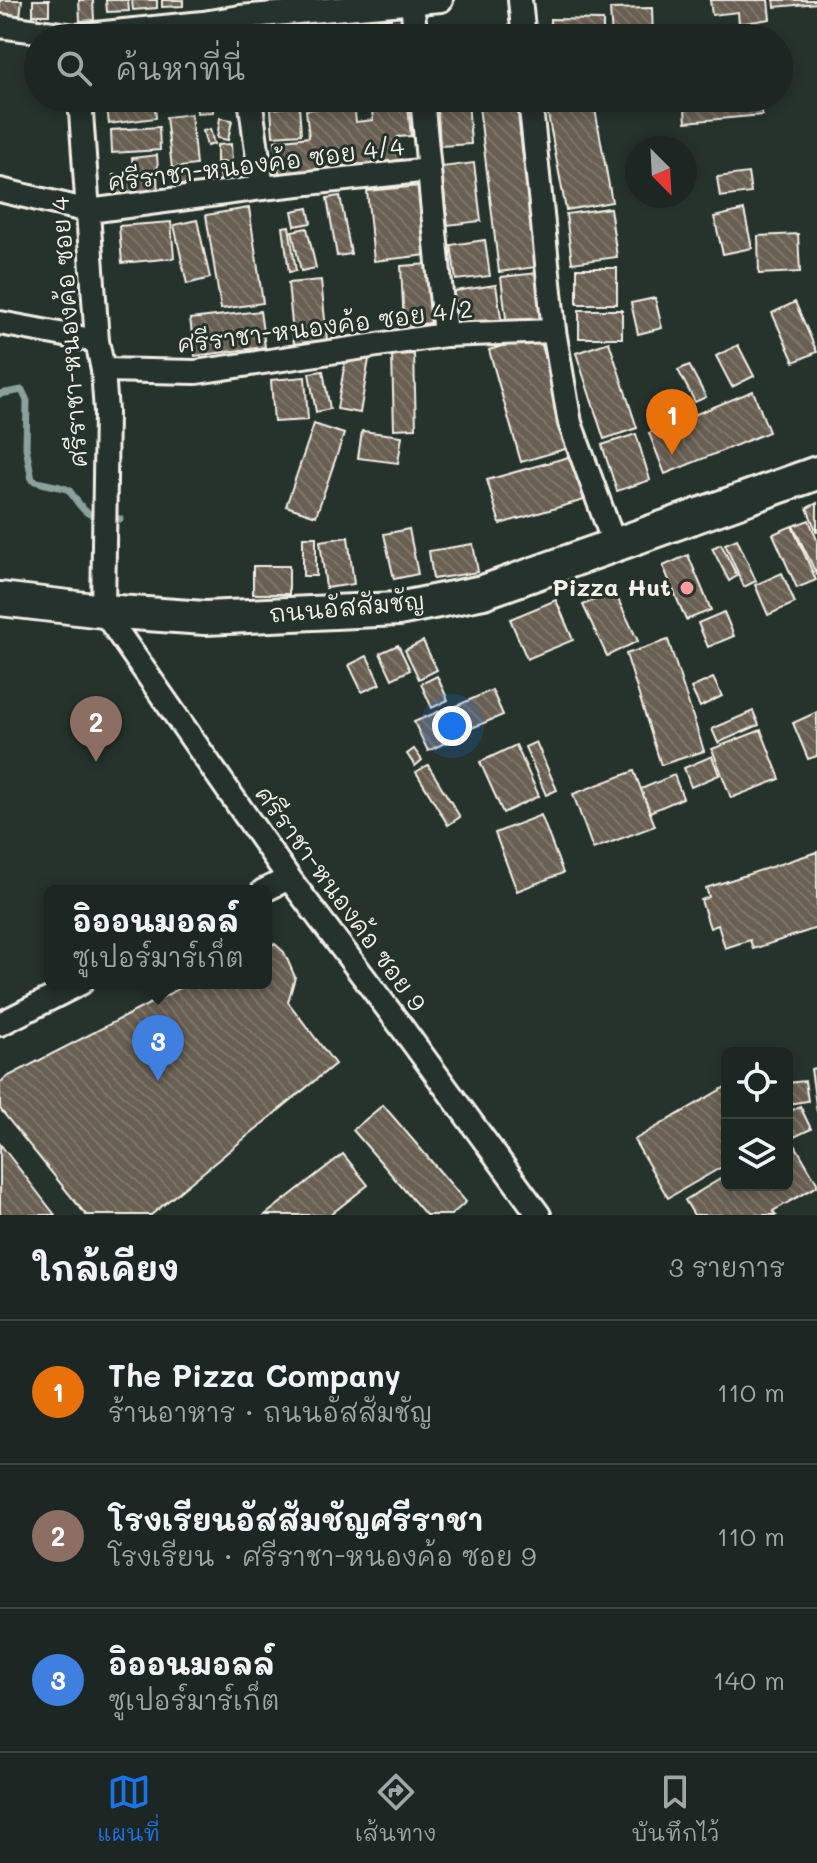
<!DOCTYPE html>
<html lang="th">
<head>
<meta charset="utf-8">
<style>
	body { margin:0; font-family:Mali,"Playpen Sans Thai",sans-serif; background:#29322f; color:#f1f3f6 }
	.controls { position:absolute; right:24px; bottom:24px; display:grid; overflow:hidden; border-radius:12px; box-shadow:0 4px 12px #0003 }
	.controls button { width:72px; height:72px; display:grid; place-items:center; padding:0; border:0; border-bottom:2px solid #3a4340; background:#1c2622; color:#f1f3f6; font:40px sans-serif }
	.compass { position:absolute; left:625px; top:136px; width:72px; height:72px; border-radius:50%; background:#1c2622; box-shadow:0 4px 12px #0003; rotate:156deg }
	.you { position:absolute; left:452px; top:726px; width:28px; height:28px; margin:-20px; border:6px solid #fff; border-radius:50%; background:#1a73e8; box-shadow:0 0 0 12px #1a73e833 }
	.badge { display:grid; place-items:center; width:52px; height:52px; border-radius:50%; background:#1a73e8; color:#fff; font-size:26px; font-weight:700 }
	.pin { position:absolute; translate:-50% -66px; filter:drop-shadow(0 2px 4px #0008) }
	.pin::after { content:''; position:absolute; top:42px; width:28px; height:24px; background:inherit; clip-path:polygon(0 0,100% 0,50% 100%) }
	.popup { position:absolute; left:44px; top:885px; width:228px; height:104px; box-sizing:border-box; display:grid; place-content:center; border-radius:12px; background:#1c2622; filter:drop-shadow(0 2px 6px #0005); font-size:26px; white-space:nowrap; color:#a0a5a5 }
	.popup b { font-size:30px; color:#f1f3f6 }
	.popup::after { content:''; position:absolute; left:50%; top:100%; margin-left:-16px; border:16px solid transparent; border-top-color:#1c2622 }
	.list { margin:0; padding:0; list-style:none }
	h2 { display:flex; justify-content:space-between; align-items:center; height:104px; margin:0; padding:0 32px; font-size:34px }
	h2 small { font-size:26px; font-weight:400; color:#a0a5a5 }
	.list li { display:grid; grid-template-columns:52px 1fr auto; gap:24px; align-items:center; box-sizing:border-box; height:144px; padding:0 32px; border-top:2px solid #3a4340 }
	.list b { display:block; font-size:30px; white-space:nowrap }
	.list p { margin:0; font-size:26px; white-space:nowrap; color:#a0a5a5 }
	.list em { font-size:26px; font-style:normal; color:#a0a5a5 }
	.icon { flex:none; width:44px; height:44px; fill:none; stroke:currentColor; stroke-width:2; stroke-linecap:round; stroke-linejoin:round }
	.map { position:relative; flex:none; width:817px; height:1215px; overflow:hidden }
	.search { position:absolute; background:#1c2622; box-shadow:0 4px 12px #0003; left:24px; right:24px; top:24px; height:88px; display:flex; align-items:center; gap:20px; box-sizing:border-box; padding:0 28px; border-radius:44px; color:#a0a5a5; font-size:30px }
	.sheet { height:536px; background:#1c2622 }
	nav { display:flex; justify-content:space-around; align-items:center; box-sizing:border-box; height:112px; border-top:2px solid #3a4340; background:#1c2622; font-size:22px; color:#a0a5a5 }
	nav a { display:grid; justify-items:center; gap:4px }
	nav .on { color:#1a73e8 }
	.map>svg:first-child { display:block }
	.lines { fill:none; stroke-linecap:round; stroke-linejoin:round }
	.stream { stroke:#8ca19e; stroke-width:7 }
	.building { fill:url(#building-back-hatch); stroke:#f4f1e8; stroke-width:2 }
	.street-casing { stroke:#f4f1e8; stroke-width:28 }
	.secondary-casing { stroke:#f4f1e8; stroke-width:38 }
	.street { stroke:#26332d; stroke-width:22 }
	.secondary { stroke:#26332d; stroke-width:32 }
	.poi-dot { fill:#ff9aa2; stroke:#26332d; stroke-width:3 }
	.labels { text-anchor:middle; stroke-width:6; stroke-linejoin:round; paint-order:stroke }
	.street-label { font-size:24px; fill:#f4f1e8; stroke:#26332d }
	.poi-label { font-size:24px; font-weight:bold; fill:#f4f1e8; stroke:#26332d; text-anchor:end }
</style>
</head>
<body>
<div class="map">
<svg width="817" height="1215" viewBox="0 0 817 1215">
	<defs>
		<pattern id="building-back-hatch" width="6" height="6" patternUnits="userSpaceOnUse" patternTransform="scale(2)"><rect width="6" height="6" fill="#695f52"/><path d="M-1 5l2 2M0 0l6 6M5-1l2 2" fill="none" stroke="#7f766b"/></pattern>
	</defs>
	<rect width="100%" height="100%" fill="#26332d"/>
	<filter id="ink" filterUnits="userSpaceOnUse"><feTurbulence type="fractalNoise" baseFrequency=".0125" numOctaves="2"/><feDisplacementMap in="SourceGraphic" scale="16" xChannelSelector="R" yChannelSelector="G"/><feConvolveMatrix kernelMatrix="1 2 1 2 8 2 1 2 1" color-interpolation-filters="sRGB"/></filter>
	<g filter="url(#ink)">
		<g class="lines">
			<path class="stream" d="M 0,394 L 22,390 L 27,401 L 26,447 L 32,480 C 44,485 57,485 69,490 C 88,518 86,515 120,519"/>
		</g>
		<g class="building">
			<path d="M 0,0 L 22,0 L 20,16 L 0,13 Z"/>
			<rect x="33" y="0" width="16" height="15"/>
			<path d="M 79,0 L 93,0 L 94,20 L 80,21 Z"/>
			<path d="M 106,0 L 128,0 L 129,11 L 107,12 Z"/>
			<path d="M 132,0 L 157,0 L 157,8 L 133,10 Z"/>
			<path d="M 162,0 L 183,0 L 183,6 L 162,7 Z"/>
			<path d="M 710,0 L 768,0 L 770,19 L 739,24 L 738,12 L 712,15 Z"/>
			<path d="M 774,0 L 817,0 L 817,3 L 775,7 Z"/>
			<path d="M 652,8 L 653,38 L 612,38 L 610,9 Z"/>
			<path d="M 378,19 L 391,19 L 391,37 L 379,38 Z"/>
			<path d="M 550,19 L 603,20 L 603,38 L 550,38 Z"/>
			<path d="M 394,21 L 404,21 L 404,38 L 393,38 Z"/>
			<path d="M 509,31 L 510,38 L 438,38 Z"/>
			<path d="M 106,98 L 154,98 L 156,118 L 109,124 Z"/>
			<path d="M 196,98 L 213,98 L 213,112 L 197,113 Z"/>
			<path d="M 312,98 L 369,98 L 369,100 L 313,103 Z"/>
			<path d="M 383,98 L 407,98 L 411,136 L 398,137 L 401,160 L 279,174 L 275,141 L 309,137 L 306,110 L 354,104 L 356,122 L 373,120 L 371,99 Z"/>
			<path d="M 437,98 L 468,98 L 471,144 L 440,146 Z"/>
			<path d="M 478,98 L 516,98 L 536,267 L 499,272 Z"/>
			<path d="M 575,98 L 593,98 L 612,202 L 566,210 L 546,104 Z"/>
			<path d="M 684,98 L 760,98 L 762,115 L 686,122 Z"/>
			<path d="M 299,106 L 301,134 L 273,136 L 271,109 Z"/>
			<path d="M 191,114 L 196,165 L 172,168 L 166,117 Z"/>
			<path d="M 220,118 L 232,120 L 228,140 L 217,138 Z"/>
			<path d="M 159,127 L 160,150 L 112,153 L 111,130 Z"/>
			<path d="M 210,129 L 214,144 L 207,146 L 203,131 Z"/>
			<path d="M 231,144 L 232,162 L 217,162 L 217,145 Z"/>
			<path d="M 157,155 L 158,171 L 134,173 L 132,158 Z"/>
			<path d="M 474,163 L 481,221 L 448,225 L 441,167 Z"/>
			<path d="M 232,165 L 235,176 L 221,179 L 219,168 Z"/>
			<path d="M 175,171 L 186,171 L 186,185 L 174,185 Z"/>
			<path d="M 748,173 L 751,193 L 720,197 L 717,177 Z"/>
			<path d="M 157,174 L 158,200 L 114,201 L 113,175 Z"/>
			<path d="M 420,186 L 427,255 L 374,261 L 367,191 Z"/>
			<path d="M 340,196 L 351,254 L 337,256 L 327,198 Z"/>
			<path d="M 249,208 L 263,303 L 221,309 L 206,215 Z"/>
			<path d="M 308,208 L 311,223 L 295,226 L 292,211 Z"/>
			<path d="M 610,208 L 617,257 L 572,263 L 566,214 Z"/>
			<path d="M 744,210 L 752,248 L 723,254 L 714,217 Z"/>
			<path d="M 197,220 L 210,278 L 187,284 L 174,225 Z"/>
			<path d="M 171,222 L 174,258 L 122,263 L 119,226 Z"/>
			<path d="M 289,226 L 296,271 L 289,272 L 283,227 Z"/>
			<path d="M 307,228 L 316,268 L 301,271 L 292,231 Z"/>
			<path d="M 798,234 L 800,272 L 759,274 L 758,236 Z"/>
			<path d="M 485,240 L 490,276 L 456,280 L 451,245 Z"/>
			<path d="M 429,264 L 432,323 L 404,325 L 401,266 Z"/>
			<rect x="577" y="268" width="40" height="36"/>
			<path d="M 538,273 L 544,322 L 507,327 L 501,277 Z"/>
			<path d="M 321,280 L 327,340 L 294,344 L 288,283 Z"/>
			<path d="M 496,285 L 502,324 L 453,331 L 448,292 Z"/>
			<path d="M 655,298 L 662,328 L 638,334 L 631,303 Z"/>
			<path d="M 795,302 L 817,352 L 794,362 L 772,313 Z"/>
			<rect x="579" y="310" width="43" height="28"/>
			<path d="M 260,311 L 265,347 L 195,356 L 190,319 Z"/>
			<path d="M 539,335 L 572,447 L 521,462 L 489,350 Z"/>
			<path d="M 609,342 L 637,428 L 604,439 L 576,353 Z"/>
			<path d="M 738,345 L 754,376 L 732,387 L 716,356 Z"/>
			<path d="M 414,354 L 416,428 L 394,429 L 392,355 Z"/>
			<path d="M 346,356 L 369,359 L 360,413 L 337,409 Z"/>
			<path d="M 689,365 L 706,397 L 695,402 L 678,370 Z"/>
			<path d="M 323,371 L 330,409 L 316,412 L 309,373 Z"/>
			<path d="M 305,377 L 308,420 L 274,422 L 271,380 Z"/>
			<path d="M 753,391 L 769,432 L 665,474 L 649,433 Z"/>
			<path d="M 314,424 L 344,434 L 316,516 L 286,506 Z"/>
			<path d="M 362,431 L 402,436 L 398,463 L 358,458 Z"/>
			<path d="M 636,434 L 650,480 L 617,491 L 602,445 Z"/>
			<path d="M 572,456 L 584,500 L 500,524 L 487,480 Z"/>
			<path d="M 817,503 L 817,533 L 807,508 Z"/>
			<path d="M 809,520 L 817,540 L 817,575 L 793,526 Z"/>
			<path d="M 792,526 L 816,580 L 797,588 L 773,534 Z"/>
			<path d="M 409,529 L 418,574 L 394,579 L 384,534 Z"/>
			<rect x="303" y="537" width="13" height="39"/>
			<path d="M 348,537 L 354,584 L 326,588 L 320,541 Z"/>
			<path d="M 737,539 L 756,581 L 744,587 L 725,544 Z"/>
			<path d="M 473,544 L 478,572 L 433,579 L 429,551 Z"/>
			<path d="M 721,544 L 737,576 L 729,581 L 712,548 Z"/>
			<path d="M 688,555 L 711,610 L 686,620 L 663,566 Z"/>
			<rect x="253" y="566" width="36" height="28"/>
			<path d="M 782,573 L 795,603 L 768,615 L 755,585 Z"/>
			<path d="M 614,591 L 638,641 L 607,656 L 583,605 Z"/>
			<path d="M 556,600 L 573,640 L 527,659 L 510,619 Z"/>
			<path d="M 724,612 L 734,636 L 708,647 L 698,623 Z"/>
			<path d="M 668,640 L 704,751 L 661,765 L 626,654 Z"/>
			<path d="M 423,641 L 437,670 L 419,679 L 405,650 Z"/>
			<path d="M 398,645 L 410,670 L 392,679 L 380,653 Z"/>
			<path d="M 367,656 L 380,684 L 362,692 L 349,665 Z"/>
			<path d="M 437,676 L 448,700 L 432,708 L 421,684 Z"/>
			<path d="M 713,678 L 722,696 L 700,707 L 691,688 Z"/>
			<path d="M 492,690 L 503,715 L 467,730 L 456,706 Z"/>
			<path d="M 447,708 L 460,736 L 428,751 L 414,722 Z"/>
			<path d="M 753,711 L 759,725 L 718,743 L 712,729 Z"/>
			<path d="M 817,712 L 817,756 L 808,759 L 793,723 Z"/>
			<path d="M 761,730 L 780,779 L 731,798 L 712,749 Z"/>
			<path d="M 536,742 L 557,790 L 546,795 L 525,747 Z"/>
			<path d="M 516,745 L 539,796 L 503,813 L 480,762 Z"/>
			<path d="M 414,749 L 422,760 L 415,766 L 407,754 Z"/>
			<path d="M 712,756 L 719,775 L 691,787 L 684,768 Z"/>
			<path d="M 428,765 L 460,817 L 448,825 L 416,772 Z"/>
			<path d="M 634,771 L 655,826 L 593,849 L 573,794 Z"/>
			<path d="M 674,775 L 683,798 L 650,812 L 641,789 Z"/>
			<path d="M 541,815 L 563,873 L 517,891 L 495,833 Z"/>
			<path d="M 817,852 L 817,928 L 753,949 L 750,940 L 725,948 L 718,925 L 710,928 L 701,900 L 709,897 L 706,888 Z"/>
			<path d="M 266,943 L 275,944 L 284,952 L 295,977 L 288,1002 L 335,1064 L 151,1215 L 86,1215 L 0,1109 L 0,1083 L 5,1078 L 190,983 L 266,983 Z"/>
			<path d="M 817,1068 L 817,1112 L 811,1069 Z"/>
			<path d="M 805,1081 L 808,1101 L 787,1104 L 787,1083 Z"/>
			<path d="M 727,1086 L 727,1164 L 668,1198 L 634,1140 Z"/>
			<path d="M 383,1105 L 466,1202 L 451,1215 L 426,1215 L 353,1130 Z"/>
			<path d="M 800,1106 L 811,1129 L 792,1138 L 787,1127 L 787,1113 Z"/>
			<path d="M 791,1138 L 817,1183 L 817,1186 L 773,1211 L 776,1215 L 694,1215 L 685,1200 L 727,1175 L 727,1185 L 787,1185 L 787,1140 Z"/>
			<path d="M 0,1144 L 55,1215 L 0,1215 Z"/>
			<path d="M 343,1154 L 368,1185 L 330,1215 L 265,1215 Z"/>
		</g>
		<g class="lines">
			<g class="street-casing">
				<g id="street">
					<path d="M 520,0 L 524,38"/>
					<path d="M 412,4 L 416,38"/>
					<path d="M 240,17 L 242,38"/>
					<path d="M 0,26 L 75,36 L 203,23 L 240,17 L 441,0"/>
					<path d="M 80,98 L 97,341 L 103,370 L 106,412 L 103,611 L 289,878 L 403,1029 L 539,1215"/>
					<path d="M 250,98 L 262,188"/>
					<path d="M 422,98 L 445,335"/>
					<path d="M 530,98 L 554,331 L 570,423 L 615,546"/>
					<path d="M 0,190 L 89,211 L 262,188 L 429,170"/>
					<path d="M 0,323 L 97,341"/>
					<path d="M 103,370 L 196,372 L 445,335 L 554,331"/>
					<path d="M 263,891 L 289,878"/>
					<path d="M 0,1024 L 81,983"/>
				</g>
			</g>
			<g class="secondary-casing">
				<path id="secondary" d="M 0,599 L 103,611 L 205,618 L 398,609 L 483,592 L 817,473"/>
			</g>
			<use href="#street" class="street"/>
			<use href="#secondary" class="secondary"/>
		</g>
	</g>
	<circle class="poi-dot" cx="687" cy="588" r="8"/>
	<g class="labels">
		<g class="street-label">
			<text transform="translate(256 165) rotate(-7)" y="8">ศรีราชา-หนองค้อ ซอย 4/4</text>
			<text transform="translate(325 327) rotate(-7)" y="8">ศรีราชา-หนองค้อ ซอย 4/2</text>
			<text transform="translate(70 332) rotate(-94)" y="8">ศรีราชา-หนองค้อ ซอย 4</text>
			<text transform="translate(347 608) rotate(-5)" y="8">ถนนอัสสัมชัญ</text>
			<text transform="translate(340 899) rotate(54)" y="8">ศรีราชา-หนองค้อ ซอย 9</text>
		</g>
		<g class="poi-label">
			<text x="671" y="596">Pizza Hut</text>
		</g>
	</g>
</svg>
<div class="controls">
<button><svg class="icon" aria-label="locate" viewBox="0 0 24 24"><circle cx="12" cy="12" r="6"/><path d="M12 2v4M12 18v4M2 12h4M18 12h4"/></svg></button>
<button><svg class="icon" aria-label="layers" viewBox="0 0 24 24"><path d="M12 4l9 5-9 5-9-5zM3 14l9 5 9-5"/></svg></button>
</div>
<svg class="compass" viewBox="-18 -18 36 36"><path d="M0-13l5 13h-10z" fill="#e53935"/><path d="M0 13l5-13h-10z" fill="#a0a5a5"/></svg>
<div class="you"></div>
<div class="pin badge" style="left:672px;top:455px;background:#e8710a">1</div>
<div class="pin badge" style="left:96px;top:762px;background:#8d6e63">2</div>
<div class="pin badge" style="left:158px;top:1081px;background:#3f7fe0">3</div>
<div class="popup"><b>อิออนมอลล์</b>ซูเปอร์มาร์เก็ต</div>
<div class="search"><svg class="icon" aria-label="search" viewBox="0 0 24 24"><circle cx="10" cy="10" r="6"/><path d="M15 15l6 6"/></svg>ค้นหาที่นี่</div>
</div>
<section class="sheet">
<h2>ใกล้เคียง<small>3 รายการ</small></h2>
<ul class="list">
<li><span class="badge" style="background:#e8710a">1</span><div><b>The Pizza Company</b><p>ร้านอาหาร · ถนนอัสสัมชัญ</p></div><em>110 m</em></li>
<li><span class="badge" style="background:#8d6e63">2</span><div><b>โรงเรียนอัสสัมชัญศรีราชา</b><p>โรงเรียน · ศรีราชา-หนองค้อ ซอย 9</p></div><em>110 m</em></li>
<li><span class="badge" style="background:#3f7fe0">3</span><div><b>อิออนมอลล์</b><p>ซูเปอร์มาร์เก็ต</p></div><em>140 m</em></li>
</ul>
</section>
<nav>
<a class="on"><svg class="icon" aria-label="map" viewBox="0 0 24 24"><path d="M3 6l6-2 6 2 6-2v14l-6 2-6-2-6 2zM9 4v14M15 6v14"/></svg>แผนที่</a>
<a><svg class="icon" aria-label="directions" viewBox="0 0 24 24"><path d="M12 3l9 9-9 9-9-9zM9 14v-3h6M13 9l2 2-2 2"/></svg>เส้นทาง</a>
<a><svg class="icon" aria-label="saved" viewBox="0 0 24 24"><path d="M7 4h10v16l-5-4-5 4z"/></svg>บันทึกไว้</a>
</nav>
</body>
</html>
